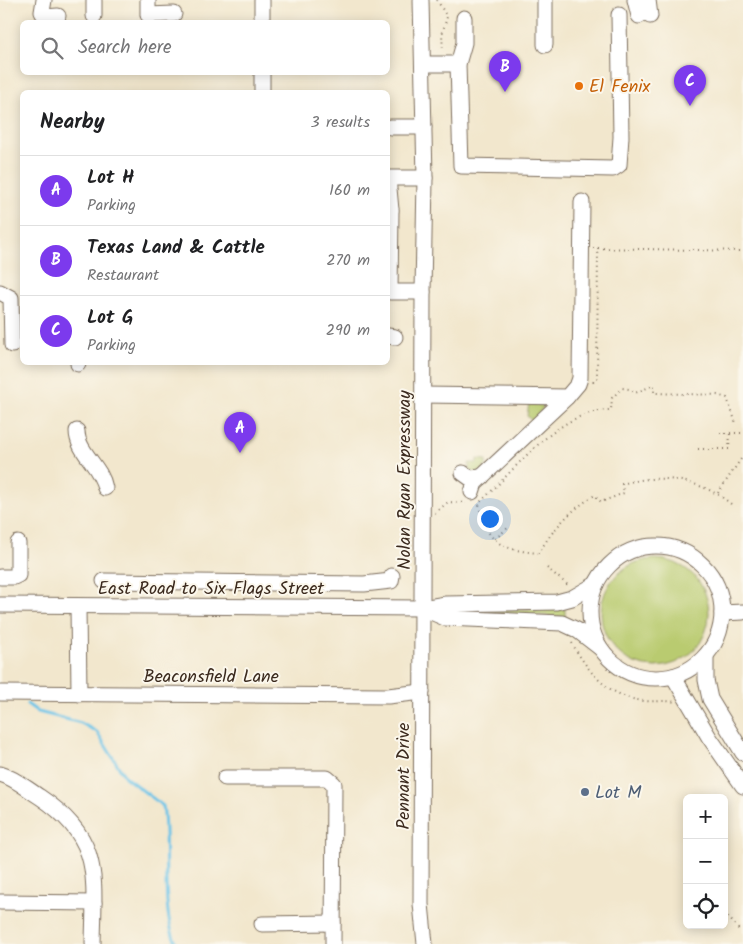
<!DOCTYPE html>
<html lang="en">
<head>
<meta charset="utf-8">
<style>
	body { margin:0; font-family:Kalam,sans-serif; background:#f2f2f2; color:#202124 }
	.controls { position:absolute; right:15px; bottom:15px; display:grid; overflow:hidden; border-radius:8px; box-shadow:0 2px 12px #0003 }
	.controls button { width:45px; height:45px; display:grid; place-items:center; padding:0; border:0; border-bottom:1px solid #e0e0e0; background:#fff; color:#202124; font:25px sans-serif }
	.you { position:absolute; left:489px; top:518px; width:18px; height:18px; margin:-12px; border:4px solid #fff; border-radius:50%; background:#1a73e8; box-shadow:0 0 0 8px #1a73e833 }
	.badge { display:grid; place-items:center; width:32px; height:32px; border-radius:50%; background:#7c3aed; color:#fff; font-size:16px; font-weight:700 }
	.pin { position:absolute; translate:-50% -41px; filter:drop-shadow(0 1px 2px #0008) }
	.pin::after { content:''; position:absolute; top:26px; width:18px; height:15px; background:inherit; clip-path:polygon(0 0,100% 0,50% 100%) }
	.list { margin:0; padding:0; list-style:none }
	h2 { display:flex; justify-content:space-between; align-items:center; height:65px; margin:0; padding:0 20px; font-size:21px }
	h2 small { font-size:16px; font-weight:400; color:#757577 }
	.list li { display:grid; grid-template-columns:32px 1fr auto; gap:15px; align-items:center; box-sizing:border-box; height:70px; padding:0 20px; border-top:1px solid #e0e0e0 }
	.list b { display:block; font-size:19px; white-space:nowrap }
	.list p { margin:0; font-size:16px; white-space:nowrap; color:#757577 }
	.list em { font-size:16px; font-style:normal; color:#757577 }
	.icon { flex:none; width:28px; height:28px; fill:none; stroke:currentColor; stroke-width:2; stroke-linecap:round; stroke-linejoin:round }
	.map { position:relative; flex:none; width:743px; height:944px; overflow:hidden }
	.search { position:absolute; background:#fff; box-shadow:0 2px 12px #0003; left:20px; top:20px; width:370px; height:55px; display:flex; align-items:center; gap:12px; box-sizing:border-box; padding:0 18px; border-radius:8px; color:#757577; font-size:19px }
	.panel { position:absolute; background:#fff; box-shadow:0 2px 12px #0003; left:20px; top:90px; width:370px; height:275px; border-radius:8px }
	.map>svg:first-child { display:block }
	.green { fill:#b9cb6f; stroke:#7a7a46 }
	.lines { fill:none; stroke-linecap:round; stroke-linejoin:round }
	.stream { stroke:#6ac4e8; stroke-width:3 }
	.minor-casing { stroke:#7b6c5b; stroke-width:17 }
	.path { stroke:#7b6c5b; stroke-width:2; stroke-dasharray:1 4; stroke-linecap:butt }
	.minor { stroke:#fff; stroke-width:15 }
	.food-dot { fill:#e8710a; stroke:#fbf7ec; stroke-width:2 }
	.service-dot { fill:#5c6f8a; stroke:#fbf7ec; stroke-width:2 }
	.labels { text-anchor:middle; stroke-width:4; stroke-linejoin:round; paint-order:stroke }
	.food-label { font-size:18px; fill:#c56008; stroke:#fbf7ec; text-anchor:start }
	.street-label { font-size:18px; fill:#3b2a1e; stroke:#fbf7ec }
	.service-label { font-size:18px; fill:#4e5e75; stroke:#fbf7ec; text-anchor:start }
</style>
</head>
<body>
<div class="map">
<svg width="743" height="944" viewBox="0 0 743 944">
	<rect width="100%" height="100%" fill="#fbf7ec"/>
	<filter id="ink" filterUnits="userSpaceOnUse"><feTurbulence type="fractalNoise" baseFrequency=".02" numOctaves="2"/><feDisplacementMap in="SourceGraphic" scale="10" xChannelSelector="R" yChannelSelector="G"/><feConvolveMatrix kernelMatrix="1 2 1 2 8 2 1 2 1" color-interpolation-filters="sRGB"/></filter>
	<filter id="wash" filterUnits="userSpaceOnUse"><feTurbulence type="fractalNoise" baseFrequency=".0096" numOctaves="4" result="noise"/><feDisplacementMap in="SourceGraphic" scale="20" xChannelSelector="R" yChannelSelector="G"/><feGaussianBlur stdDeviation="1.12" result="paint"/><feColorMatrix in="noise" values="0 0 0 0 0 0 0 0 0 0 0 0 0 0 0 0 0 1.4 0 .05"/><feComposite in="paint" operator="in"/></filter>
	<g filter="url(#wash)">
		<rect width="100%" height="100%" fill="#f2e7cd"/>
		<g class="green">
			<path d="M 529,403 L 542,404 L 544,407 L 532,421 L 527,416 Z"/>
			<path d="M 477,459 L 486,460 L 486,466 L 479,473 L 469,471 L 469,463 L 477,463 Z"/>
			<circle cx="655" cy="613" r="54"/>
			<path d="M 565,609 L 565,617 L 471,611 L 478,610 Z"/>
		</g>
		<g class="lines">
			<path class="stream" d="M 27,704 L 38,712 L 81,723 L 97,732 L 125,777 L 163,806 C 169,841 160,916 177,944"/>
		</g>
	</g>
	<g filter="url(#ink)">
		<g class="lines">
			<g class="minor-casing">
				<g id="minor">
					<path d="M 44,0 L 42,12 L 45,17 L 58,16"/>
					<path d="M 148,0 L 148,15 L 174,14"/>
					<path d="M 262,0 L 262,22"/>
					<path d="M 421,0 L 425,178 L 423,292 L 421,904 L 425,944"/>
					<path d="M 545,0 L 545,45"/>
					<path d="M 635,0 L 639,16"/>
					<path d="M 648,0 L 650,16"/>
					<path d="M 94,16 L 94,0"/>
					<path d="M 464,18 L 464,43 L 458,64 L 461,166 L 613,169 L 619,165 L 621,137 L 619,15"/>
					<path d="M 424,64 L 458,64"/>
					<path d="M 262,72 L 262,92"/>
					<path d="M 390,127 L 424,127"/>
					<path d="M 388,209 L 391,210 L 390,292 L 423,292"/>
					<path d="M 391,210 L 388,178 L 425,178"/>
					<path d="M 0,292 L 11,298 L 12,345"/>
					<path d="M 388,336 L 395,337"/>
					<path d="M 78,362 L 78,364"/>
					<path d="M 423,395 L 567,397 L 578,384 L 580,378 L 582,202"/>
					<path d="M 77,431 C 77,452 101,466 105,488"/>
					<path d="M 463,473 L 470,478 L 482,477"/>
					<path d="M 472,492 L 475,483 L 567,397"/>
					<circle cx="656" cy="612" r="66"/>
					<path d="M 0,577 L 14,577 L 18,575 L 18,543"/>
					<path d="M 104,581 L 364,584 L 391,581 L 392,576"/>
					<path d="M 0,605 L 422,608 L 446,604 L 557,602 L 572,598 L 596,584"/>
					<path d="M 78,606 L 79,694"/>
					<path d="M 422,608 L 445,618 L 562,623 L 577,630 L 599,647"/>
					<path d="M 722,613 L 743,612"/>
					<path d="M 706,656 L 706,680 L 710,699 L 743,753"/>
					<path d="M 673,676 L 709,737 L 743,786"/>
					<path d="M 0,693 L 388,696 L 422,692"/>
					<path d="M 0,774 C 15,778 27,789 40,797 C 103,839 94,877 93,944"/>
					<path d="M 225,778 L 327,778 L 334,784 L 333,944"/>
					<path d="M 0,902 L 94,903"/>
					<path d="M 262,924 L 333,923"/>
				</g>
			</g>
			<g class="path">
				<path d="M 437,0 L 447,17 L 442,34 L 443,51"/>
				<path d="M 593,248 L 743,251"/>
				<path d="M 593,382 L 597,378 L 598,248"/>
				<path d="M 720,433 L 743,433"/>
				<path d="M 698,449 L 729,449 L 730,433"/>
				<path d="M 718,493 L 743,456"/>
				<path d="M 731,504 C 701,479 659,473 622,484 L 624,493 L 601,502 L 595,495 C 571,510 553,528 539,553 C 502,550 485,543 479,503 C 516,470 557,410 611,410 L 612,398 L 622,388 L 629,389 L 635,393 L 654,385 L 654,393 L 717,395 L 727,398 L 736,423"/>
				<path d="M 435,513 L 448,502 L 466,503"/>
				<path d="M 495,539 L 510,526"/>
				<path d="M 547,568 L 569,586"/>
				<path d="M 572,643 C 588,672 608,697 644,701 C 654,702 664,700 675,702"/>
				<path d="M 725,913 L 739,930"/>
			</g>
			<use href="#minor" class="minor"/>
		</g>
	</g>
	<circle class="food-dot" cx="579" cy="86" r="5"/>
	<circle class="service-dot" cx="585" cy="792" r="5"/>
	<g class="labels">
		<g class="food-label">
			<text x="589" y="92">El Fenix</text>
		</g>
		<g class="street-label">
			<text transform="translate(404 480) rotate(-90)" y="6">Nolan Ryan Expressway</text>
			<text x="211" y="594">East Road to Six Flags Street</text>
			<text x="211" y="682">Beaconsfield Lane</text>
			<text transform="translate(403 776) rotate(-90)" y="6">Pennant Drive</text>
		</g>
		<g class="service-label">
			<text x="595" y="798">Lot M</text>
		</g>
	</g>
</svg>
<div class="controls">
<button>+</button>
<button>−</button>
<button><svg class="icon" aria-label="locate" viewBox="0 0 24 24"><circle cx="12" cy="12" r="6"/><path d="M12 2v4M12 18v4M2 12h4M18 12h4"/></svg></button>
</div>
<div class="you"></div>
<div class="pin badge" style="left:240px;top:453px">A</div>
<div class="pin badge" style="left:505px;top:92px">B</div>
<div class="pin badge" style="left:690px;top:106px">C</div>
<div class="search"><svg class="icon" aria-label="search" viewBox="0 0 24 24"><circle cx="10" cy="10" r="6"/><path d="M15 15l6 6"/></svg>Search here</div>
<section class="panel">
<h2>Nearby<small>3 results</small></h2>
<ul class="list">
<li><span class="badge">A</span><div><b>Lot H</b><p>Parking</p></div><em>160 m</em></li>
<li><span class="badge">B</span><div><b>Texas Land &amp; Cattle</b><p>Restaurant</p></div><em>270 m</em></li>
<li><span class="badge">C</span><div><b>Lot G</b><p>Parking</p></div><em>290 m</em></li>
</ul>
</section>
</div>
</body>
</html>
